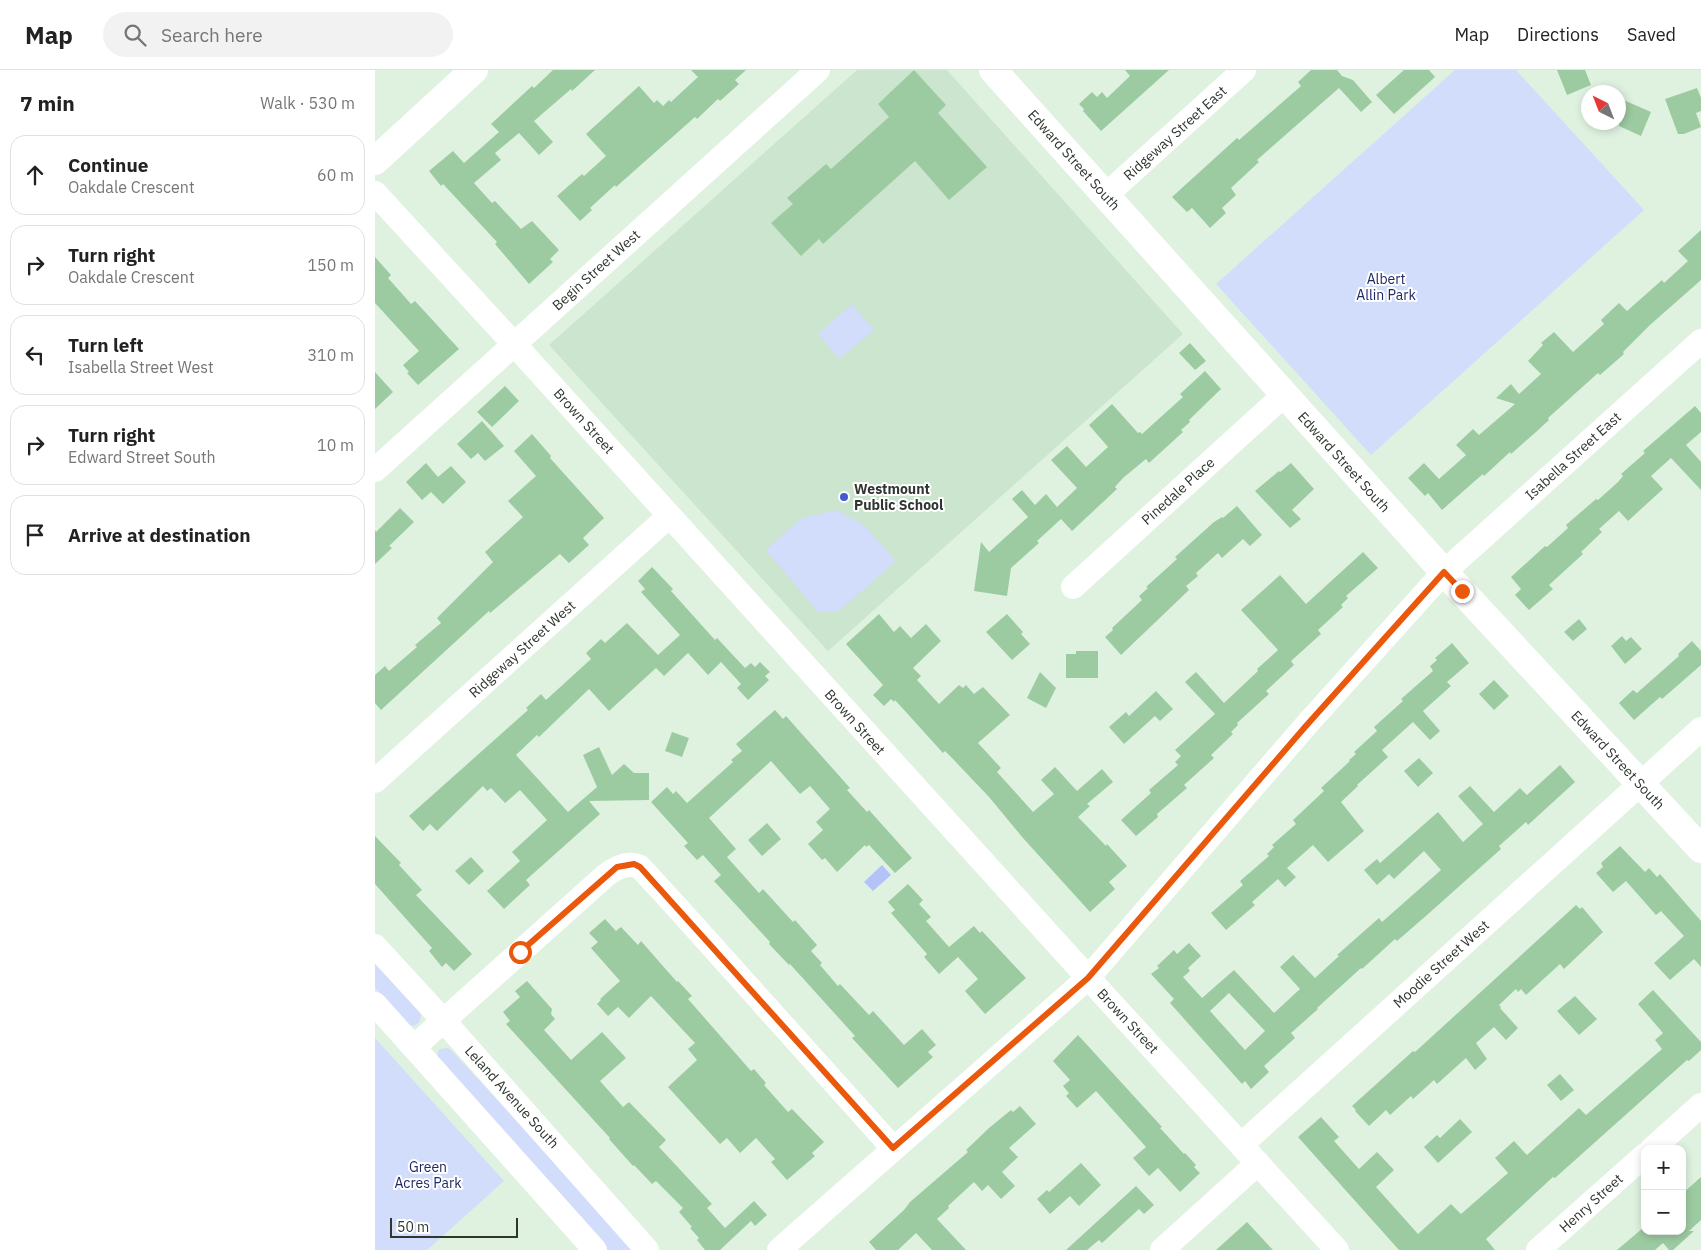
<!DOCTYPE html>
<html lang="en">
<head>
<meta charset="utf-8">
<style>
	body { margin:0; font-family:"IBM Plex Sans",sans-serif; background:#f2f2f2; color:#222 }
	.controls { position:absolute; right:15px; bottom:15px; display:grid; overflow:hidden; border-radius:10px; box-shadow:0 2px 8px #0003 }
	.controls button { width:45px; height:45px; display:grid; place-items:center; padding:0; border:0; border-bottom:1px solid #e0e0e0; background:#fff; color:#222; font:25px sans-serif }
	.compass { position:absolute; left:1206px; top:15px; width:45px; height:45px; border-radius:50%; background:#fff; box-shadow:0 2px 8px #0003; rotate:318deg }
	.scale { position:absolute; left:15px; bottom:12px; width:128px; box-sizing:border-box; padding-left:5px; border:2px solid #2f362f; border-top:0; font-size:14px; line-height:18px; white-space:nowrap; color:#2f362f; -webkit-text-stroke:4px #fff; paint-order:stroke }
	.stop { position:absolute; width:15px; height:15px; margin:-11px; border:4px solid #ea580c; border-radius:50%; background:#fff }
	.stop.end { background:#ea580c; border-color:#fff; box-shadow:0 1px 5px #0008 }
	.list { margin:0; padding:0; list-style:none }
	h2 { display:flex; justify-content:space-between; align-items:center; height:65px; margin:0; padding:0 20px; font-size:21px }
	h2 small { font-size:16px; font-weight:400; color:#767676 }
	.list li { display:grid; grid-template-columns:32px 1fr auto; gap:15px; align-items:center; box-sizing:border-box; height:80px; margin:0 10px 10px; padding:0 10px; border:1px solid #e0e0e0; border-radius:15px }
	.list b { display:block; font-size:19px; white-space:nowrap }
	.list p { margin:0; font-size:16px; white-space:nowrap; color:#767676 }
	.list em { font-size:16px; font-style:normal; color:#767676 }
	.icon { flex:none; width:28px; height:28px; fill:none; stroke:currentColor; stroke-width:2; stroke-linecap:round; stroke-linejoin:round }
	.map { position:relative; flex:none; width:1326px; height:1180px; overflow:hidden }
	header { display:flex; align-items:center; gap:30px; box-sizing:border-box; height:70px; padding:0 25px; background:#fff; border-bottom:1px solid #e0e0e0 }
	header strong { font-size:24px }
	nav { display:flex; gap:28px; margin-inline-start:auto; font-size:18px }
	.search { width:350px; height:45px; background:#f2f2f2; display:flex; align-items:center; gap:12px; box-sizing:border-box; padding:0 18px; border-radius:28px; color:#767676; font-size:19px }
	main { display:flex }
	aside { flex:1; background:#fff }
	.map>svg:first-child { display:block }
	.built { fill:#cce5ce }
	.green { fill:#d2dcfb }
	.water { fill:#b4c3f7 }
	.building { fill:#9dcba1; fill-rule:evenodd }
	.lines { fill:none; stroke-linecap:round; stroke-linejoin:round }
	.minor { stroke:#fff; stroke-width:24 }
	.major { stroke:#fff; stroke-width:28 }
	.route { stroke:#ea580c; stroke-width:6 }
	.poi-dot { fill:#4658cc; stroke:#fff; stroke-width:2 }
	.labels { text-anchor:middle; stroke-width:4; stroke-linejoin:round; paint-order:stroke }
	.street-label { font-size:14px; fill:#2f362f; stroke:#fff }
	.park-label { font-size:14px; fill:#202a65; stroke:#fff }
	.poi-label { font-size:14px; font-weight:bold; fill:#2f362f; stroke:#fff; text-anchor:start }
</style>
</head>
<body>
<header>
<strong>Map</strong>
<div class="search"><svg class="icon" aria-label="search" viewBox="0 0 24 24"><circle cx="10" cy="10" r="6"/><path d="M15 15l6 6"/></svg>Search here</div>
<nav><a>Map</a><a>Directions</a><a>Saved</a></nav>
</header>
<main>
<aside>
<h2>7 min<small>Walk · 530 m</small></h2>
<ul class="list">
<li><svg class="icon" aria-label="ahead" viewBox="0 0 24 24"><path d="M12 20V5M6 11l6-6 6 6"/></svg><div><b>Continue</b><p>Oakdale Crescent</p></div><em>60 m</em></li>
<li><svg class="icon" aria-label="right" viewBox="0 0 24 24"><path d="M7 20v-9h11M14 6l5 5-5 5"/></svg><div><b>Turn right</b><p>Oakdale Crescent</p></div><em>150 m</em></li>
<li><svg class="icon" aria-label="left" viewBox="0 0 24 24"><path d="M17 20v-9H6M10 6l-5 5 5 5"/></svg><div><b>Turn left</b><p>Isabella Street West</p></div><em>310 m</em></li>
<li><svg class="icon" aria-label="right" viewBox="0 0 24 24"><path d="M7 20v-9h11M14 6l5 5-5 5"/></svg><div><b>Turn right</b><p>Edward Street South</p></div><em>10 m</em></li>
<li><svg class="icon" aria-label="arrive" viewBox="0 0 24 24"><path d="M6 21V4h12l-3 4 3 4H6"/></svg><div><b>Arrive at destination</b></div></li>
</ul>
</aside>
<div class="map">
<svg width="1326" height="1180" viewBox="0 0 1326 1180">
	<rect width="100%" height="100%" fill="#dff2e0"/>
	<path class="built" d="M 482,0 L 572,0 L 808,264 L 453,581 L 174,275 Z"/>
	<g class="green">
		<path d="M 1080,0 L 1141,0 L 1269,140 L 996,385 L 841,214 Z"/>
		<path d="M 477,234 L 499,260 L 464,289 L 443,264 Z"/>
		<path d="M 461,440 L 489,455 L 521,491 L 463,542 L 443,542 L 391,480 L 425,449 Z"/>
		<path d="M 0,889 L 47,941 C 46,948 45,954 39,956 L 34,955 L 0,918 Z"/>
		<path d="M 0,968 L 129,1111 L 52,1180 L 0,1180 Z"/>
		<path d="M 73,978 L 76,980 L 261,1180 L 231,1180 L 62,988 L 63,981 L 65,979 Z"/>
	</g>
	<path class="water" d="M 507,795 L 516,805 L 498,821 L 489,812 Z"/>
	<g class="building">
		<path d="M 178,0 L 220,0 L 197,21 L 196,19 L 159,51 L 178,72 L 164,85 L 144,63 L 120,83 L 126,90 L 99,113 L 117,133 L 120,131 L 146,159 L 157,151 L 184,180 L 175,189 L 178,192 L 154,214 L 120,174 L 122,172 L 68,114 L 66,116 L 54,101 L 78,81 L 89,93 L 124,62 L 116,54 L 157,16 L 159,18 Z"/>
		<path d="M 316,0 L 371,0 L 360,10 L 364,14 L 345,31 L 343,29 L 322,49 L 320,47 L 241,117 L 240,115 L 215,138 L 217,140 L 205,151 L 182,126 L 207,104 L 209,106 L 231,86 L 211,64 L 264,16 L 279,33 L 282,30 L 288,36 L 294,30 L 296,32 L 323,7 Z"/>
		<path d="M 539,0 L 571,35 L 563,43 L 612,97 L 574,130 L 540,91 L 448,174 L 444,169 L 426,186 L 396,153 L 418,134 L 412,128 L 451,94 L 456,99 L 514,47 L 503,34 Z"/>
		<path d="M 750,0 L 794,0 L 726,61 L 708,41 L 709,39 L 704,34 L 717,22 L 722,27 L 727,22 L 732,28 L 755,6 Z"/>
		<path d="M 936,0 L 962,0 L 967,6 L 978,10 L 997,32 L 986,42 L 964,18 L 882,90 L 884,92 L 856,118 L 861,125 L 847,138 L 851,143 L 835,158 L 817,138 L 812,142 L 797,127 L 862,68 L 864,70 L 926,16 L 923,12 Z"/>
		<path d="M 1029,0 L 1054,0 L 1060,7 L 1019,44 L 1001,25 Z"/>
		<path d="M 1182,0 L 1210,0 L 1216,15 L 1192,25 Z"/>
		<path d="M 1322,18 L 1326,28 L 1326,41 L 1321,43 L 1326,57 L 1309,64 L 1303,64 L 1290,29 Z"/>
		<path d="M 1244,28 L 1276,42 L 1266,66 L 1244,56 Z"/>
		<path d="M 1326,160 L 1326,210 L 1275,255 L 1248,282 L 1249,284 L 1225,305 L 1223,303 L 1173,348 L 1174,350 L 1161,362 L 1136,384 L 1135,382 L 1109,406 L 1108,404 L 1101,410 L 1067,440 L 1053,423 L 1050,426 L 1033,408 L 1049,393 L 1064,409 L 1091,385 L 1081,375 L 1098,359 L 1104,365 L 1140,334 L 1121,328 L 1136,314 L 1144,324 L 1166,304 L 1153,291 L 1168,275 L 1166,273 L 1179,262 L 1198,282 L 1229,254 L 1226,250 L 1244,233 L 1252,241 L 1287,210 L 1289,213 L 1313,191 L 1303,181 Z"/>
		<path d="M 0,187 L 16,205 L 13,208 L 36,234 L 40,231 L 84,279 L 43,315 L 32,303 L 34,302 L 28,295 L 44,281 L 0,233 Z"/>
		<path d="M 815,273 L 831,291 L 820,300 L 804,283 Z"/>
		<path d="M 830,301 L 846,319 L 814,350 L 815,352 L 806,360 L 808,362 L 774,393 L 771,389 L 748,408 L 740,417 L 742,419 L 697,461 L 686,449 L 662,471 L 664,473 L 636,498 L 632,526 L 599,521 L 606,472 L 614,482 L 653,447 L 637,429 L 647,420 L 660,435 L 671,424 L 682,437 L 702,418 L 676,390 L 692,376 L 711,397 L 733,377 L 714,355 L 737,334 L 763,363 L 765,362 L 767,364 L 808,327 L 805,324 Z"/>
		<path d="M 0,302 L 18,322 L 0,339 Z"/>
		<path d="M 130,316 L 144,331 L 117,357 L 102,342 Z"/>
		<path d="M 1320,336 L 1326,343 L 1326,362 L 1311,375 L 1326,392 L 1326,420 L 1296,388 L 1276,406 L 1288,419 L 1253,451 L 1244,441 L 1224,459 L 1227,462 L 1206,482 L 1208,484 L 1174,515 L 1178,519 L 1154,540 L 1140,525 L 1146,519 L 1136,507 L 1170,476 L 1172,477 L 1193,458 L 1191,455 L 1221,429 L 1223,430 L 1243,412 L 1248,406 L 1246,404 L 1270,383 L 1268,381 Z"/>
		<path d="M 107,351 L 129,376 L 110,391 L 103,383 L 96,389 L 82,374 Z"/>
		<path d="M 157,364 L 176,386 L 175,388 L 229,448 L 208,468 L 214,475 L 194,493 L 185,484 L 115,543 L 114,541 L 6,640 L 0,633 L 0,605 L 10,596 L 14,601 L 42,577 L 40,575 L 66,553 L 62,548 L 118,492 L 110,482 L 148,447 L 133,431 L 161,406 L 139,381 Z"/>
		<path d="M 51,393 L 63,407 L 76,396 L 91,412 L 68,434 L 56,422 L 47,430 L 31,412 Z"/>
		<path d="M 916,393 L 939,419 L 917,440 L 926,449 L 915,458 L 880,421 L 904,401 L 905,402 Z"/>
		<path d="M 862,436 L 887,465 L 875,476 L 868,469 L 847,488 L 843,483 L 821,503 L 823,506 L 811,516 L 814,520 L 746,585 L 730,567 L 738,560 L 737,558 L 767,530 L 764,526 L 773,518 L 771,517 L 802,489 L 800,487 L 839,452 L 847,447 L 848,448 Z"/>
		<path d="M 25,438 L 39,452 L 14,476 L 17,478 L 0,494 L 0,460 L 1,462 Z"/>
		<path d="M 988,482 L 1003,498 L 971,526 L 973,528 L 966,535 L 968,537 L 943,560 L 946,564 L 916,591 L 919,595 L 891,621 L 894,624 L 862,653 L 863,655 L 856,662 L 858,664 L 836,685 L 839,688 L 809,715 L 812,718 L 782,744 L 783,747 L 761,766 L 746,750 L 776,723 L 774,720 L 803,695 L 800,692 L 806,686 L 800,680 L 840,644 L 810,612 L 821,602 L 849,633 L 883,601 L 882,599 L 903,580 L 866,540 L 905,505 L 931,534 Z"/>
		<path d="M 277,497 L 298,519 L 296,521 L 340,570 L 342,568 L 370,598 L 376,593 L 380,597 L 385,592 L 395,602 L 390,606 L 394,610 L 373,630 L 362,618 L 366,614 L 346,592 L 333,605 L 313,583 L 289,606 L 281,598 L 234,641 L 214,619 L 164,667 L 162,665 L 141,685 L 193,742 L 222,717 L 208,685 L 224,677 L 237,705 L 249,694 L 259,703 L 274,703 L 274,730 L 214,731 L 225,744 L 151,810 L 155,815 L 129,839 L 112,821 L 145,791 L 137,782 L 172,750 L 145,720 L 130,733 L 116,718 L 112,721 L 108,716 L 62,761 L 55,754 L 48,761 L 34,746 L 153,640 L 151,638 L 166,624 L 171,630 L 216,589 L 211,583 L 226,569 L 230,573 L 252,553 L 283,585 L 305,565 L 266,522 L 270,519 L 263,511 Z"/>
		<path d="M 504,544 L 519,562 L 525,556 L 536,568 L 551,554 L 566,571 L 538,598 L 546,606 L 542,610 L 564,634 L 584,615 L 588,618 L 591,615 L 599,624 L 608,617 L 635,645 L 603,673 L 626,698 L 622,702 L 658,742 L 679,724 L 666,710 L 680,697 L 702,721 L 727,699 L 738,712 L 712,734 L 715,736 L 703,747 L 731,776 L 732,774 L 752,796 L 734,812 L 740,819 L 715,842 L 648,768 L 614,727 L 577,688 L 570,681 L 568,683 L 520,630 L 519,632 L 516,629 L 509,636 L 498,625 L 508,615 L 471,574 Z"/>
		<path d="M 632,544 L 648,562 L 646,564 L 655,574 L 637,590 L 611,562 Z"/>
		<path d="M 1204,549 L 1212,559 L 1198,571 L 1189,562 Z"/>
		<path d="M 1247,566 L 1251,571 L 1256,567 L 1267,579 L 1250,594 L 1236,576 Z"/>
		<path d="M 1317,571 L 1326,581 L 1326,595 L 1287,629 L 1285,627 L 1259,650 L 1244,633 L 1258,620 L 1262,623 L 1304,586 L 1303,584 Z"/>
		<path d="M 1077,573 L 1094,593 L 1072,612 L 1076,616 L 1048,641 L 1065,661 L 1055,670 L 1038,652 L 1007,680 L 1013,687 L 982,715 L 983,716 L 966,732 L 989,761 L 953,792 L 938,775 L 912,798 L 921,807 L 910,817 L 903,809 L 877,832 L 880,835 L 851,860 L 836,843 L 868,815 L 865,811 L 894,786 L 892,784 L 899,777 L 897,775 L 921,754 L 918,750 L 949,721 L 946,718 L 975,691 L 974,690 L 981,684 L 979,682 L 1002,661 L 999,657 L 1028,631 L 1026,629 L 1058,601 L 1055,596 L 1062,590 L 1060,588 Z"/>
		<path d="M 701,581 L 723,581 L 723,608 L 691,608 L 691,584 L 701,584 Z"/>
		<path d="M 665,602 L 681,618 L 671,638 L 652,628 Z"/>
		<path d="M 1119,610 L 1134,626 L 1119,640 L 1104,624 Z"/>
		<path d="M 781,621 L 798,639 L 785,651 L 780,646 L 749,674 L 734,657 L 751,642 L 754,646 Z"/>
		<path d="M 400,640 L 408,649 L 411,646 L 475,718 L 472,720 L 492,742 L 494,740 L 537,788 L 520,803 L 494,775 L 491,777 L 490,775 L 462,802 L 450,788 L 447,790 L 433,774 L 448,760 L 441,752 L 455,739 L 435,716 L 425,724 L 396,691 L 334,748 L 361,779 L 352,787 L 384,823 L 388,819 L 418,852 L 420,850 L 442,875 L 436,881 L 447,893 L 445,895 L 463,916 L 465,914 L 494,945 L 498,941 L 529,975 L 547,959 L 561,975 L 553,982 L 558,987 L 523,1018 L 477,968 L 480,966 L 415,894 L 414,895 L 394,874 L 395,872 L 339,811 L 346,805 L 328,785 L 322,790 L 309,776 L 313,773 L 276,732 L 292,717 L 298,724 L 301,721 L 312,733 L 358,692 L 356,690 L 367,681 L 361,674 Z"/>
		<path d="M 297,662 L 314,668 L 307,687 L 290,681 Z"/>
		<path d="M 1044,688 L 1058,703 L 1043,717 L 1029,701 Z"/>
		<path d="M 1185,695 L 1200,712 L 1153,755 L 1151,752 L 1124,776 L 1126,779 L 1052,845 L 1022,871 L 1020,869 L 987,899 L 986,898 L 942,938 L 943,939 L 916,963 L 920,968 L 889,996 L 894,1002 L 876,1019 L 870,1011 L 867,1014 L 795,933 L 799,929 L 776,904 L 784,898 L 782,896 L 799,880 L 802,884 L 814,873 L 826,886 L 813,898 L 815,901 L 808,907 L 827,928 L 859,900 L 899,943 L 925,919 L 905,897 L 918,885 L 940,908 L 964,886 L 962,885 L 1004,848 L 1007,852 L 1066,800 L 1049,781 L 1019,809 L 1014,804 L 1002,815 L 989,800 L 1002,789 L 1005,793 L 1063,742 L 1088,772 L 1108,754 L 1083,726 L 1095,716 L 1119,742 L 1145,718 L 1152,725 ZM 854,923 L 890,961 L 870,980 L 835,941 Z"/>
		<path d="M 392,753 L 406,769 L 387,786 L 373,770 Z"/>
		<path d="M 0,766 L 26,793 L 24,795 L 47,820 L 41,825 L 97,884 L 79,901 L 71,893 L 67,897 L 54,881 L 57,878 L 0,814 Z"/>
		<path d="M 1245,776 L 1270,802 L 1274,798 L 1282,807 L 1285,804 L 1326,851 L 1326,897 L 1319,889 L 1295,910 L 1279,893 L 1309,866 L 1286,841 L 1281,845 L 1251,811 L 1238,822 L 1221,803 L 1228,797 L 1226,793 Z"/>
		<path d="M 96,787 L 109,801 L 94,815 L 80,801 Z"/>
		<path d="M 533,814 L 548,830 L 544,834 L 556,847 L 551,851 L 574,877 L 599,856 L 605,863 L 607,861 L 651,908 L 610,944 L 590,921 L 603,909 L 583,887 L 564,904 L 549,887 L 552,884 L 516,843 L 520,840 L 513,832 Z"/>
		<path d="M 1201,835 L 1205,839 L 1207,837 L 1228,862 L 1189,899 L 1185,894 L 1151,925 L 1146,919 L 1143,922 L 1141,919 L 1124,935 L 1126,937 L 1125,938 L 1143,958 L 1131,970 L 1119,957 L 1101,973 L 1112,989 L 1100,1000 L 1091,988 L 1062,1014 L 1059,1010 L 1038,1029 L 1036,1026 L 1015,1045 L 1011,1040 L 994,1056 L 980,1041 L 981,1040 L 977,1036 L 1038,981 L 1040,982 Z"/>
		<path d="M 230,849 L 241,861 L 246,857 L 263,875 L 266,871 L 302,912 L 303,911 L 317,926 L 313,929 L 376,1001 L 379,999 L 391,1013 L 389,1015 L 413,1042 L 417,1039 L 449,1072 L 437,1083 L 440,1086 L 412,1110 L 396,1092 L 400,1089 L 381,1068 L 365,1083 L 352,1068 L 345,1074 L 293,1017 L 322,990 L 313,979 L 320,973 L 276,926 L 254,948 L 243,937 L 233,946 L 222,934 L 226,930 L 225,929 L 245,911 L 216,878 L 223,872 L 214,863 Z"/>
		<path d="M 152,911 L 177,939 L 176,944 L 180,949 L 169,960 L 196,990 L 227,962 L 251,988 L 225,1011 L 248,1037 L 254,1032 L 291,1070 L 284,1077 L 337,1134 L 332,1138 L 350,1158 L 379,1131 L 392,1145 L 380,1156 L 376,1151 L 345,1180 L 330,1180 L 322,1170 L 324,1168 L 315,1158 L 317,1157 L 304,1142 L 308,1138 L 281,1111 L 277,1114 L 259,1095 L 258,1096 L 234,1069 L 235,1068 L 131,954 L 135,951 L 128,942 L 145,927 L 140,921 Z"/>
		<path d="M 1278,920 L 1326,972 L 1326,980 L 1314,991 L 1312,990 L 1180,1108 L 1178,1107 L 1111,1169 L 1120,1180 L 1024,1180 L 923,1067 L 946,1047 L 964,1067 L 959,1071 L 984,1099 L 1002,1082 L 1019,1100 L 1001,1117 L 1043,1164 L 1076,1134 L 1086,1144 L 1133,1103 L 1120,1088 L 1139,1071 L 1152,1085 L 1204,1038 L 1211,1045 L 1287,979 L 1280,970 L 1288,963 L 1263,934 Z"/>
		<path d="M 1200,926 L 1222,949 L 1204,965 L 1182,941 Z"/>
		<path d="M 703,965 L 787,1057 L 785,1058 L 809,1084 L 810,1083 L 821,1095 L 819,1097 L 825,1103 L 805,1122 L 783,1098 L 774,1106 L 758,1088 L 771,1077 L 721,1021 L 702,1038 L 691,1026 L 694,1023 L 688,1016 L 695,1010 L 678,991 Z"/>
		<path d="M 1185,1004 L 1199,1020 L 1186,1031 L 1172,1015 Z"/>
		<path d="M 645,1036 L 661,1054 L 634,1078 L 643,1087 L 627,1102 L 640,1116 L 626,1129 L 613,1115 L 607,1121 L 599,1112 L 573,1136 L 574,1138 L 562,1149 L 591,1180 L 557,1180 L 541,1163 L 523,1180 L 501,1180 L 494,1172 L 529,1140 L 535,1132 L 593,1082 L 591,1080 L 614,1058 L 636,1040 L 638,1042 Z"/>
		<path d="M 1085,1049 L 1097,1062 L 1063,1093 L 1049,1077 L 1062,1065 L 1065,1068 Z"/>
		<path d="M 706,1093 L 726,1115 L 704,1136 L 695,1126 L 675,1144 L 662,1129 L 672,1120 L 674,1122 Z"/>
		<path d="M 1326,1107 L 1326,1150 L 1314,1161 L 1319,1161 L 1298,1180 L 1294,1180 L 1288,1173 L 1280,1180 L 1242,1180 L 1268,1158 L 1270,1161 L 1307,1161 L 1307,1124 Z"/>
		<path d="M 761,1116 L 779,1135 L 769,1144 L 764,1139 L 727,1173 L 724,1170 L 712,1180 L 691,1180 Z"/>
		<path d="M 872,1152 L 898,1180 L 841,1180 Z"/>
	</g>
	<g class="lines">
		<g class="minor">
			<path d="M 0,123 L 139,274 L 696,889 L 962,1180"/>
			<path d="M 731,125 L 869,0"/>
			<path d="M 0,400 L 443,0"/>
			<path d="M 698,517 L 909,325"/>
			<path d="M 0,711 L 294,446"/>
			<path d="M 0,876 L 68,950 L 272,1180"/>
			<path d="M 0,934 L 220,1180"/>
			<path d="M 39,977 L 230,806 C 240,798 252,791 265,797 L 299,834 L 518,1078"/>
			<path d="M 866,1075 L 1326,659"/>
			<path d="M 1277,1079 L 1326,1035"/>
			<path d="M 404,1180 L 713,908 L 933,653 L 1069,502 L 1326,271"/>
			<path d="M 787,1180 L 883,1093"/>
			<path d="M 1163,1180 L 1270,1085"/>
		</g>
		<g class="major">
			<path d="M 618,0 L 1069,502 L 1326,779"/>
			<path d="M 0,91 L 99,0"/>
		</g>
	</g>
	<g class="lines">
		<path class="route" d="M 145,882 L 242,797 L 259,794 L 265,797 L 518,1078 L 713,908 L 930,657 L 1069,502 L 1087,521"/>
	</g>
	<circle class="poi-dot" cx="469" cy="427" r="5"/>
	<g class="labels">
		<g class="street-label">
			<text transform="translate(800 63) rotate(-42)" y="5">Ridgeway Street East</text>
			<text transform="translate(699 90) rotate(48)" y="5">Edward Street South</text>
			<text transform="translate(221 200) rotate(-42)" y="5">Begin Street West</text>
			<text transform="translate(209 351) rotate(48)" y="5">Brown Street</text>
			<text transform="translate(1198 386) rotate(-42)" y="5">Isabella Street East</text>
			<text transform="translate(969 392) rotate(48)" y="5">Edward Street South</text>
			<text transform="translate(803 421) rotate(-42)" y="5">Pinedale Place</text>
			<text transform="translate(147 579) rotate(-42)" y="5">Ridgeway Street West</text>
			<text transform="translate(480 652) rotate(48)" y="5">Brown Street</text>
			<text transform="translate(1243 690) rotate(47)" y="5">Edward Street South</text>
			<text transform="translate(1066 894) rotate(-42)" y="5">Moodie Street West</text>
			<text transform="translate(753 951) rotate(47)" y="5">Brown Street</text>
			<text transform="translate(137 1027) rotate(48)" y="5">Leland Avenue South</text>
			<text transform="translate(1216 1133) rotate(-42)" y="5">Henry Street</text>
		</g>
		<g class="park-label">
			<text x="1011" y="214">Albert<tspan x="1011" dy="16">Allin Park</tspan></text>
			<text x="53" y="1102">Green<tspan x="53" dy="16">Acres Park</tspan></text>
		</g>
		<g class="poi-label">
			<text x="479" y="424">Westmount<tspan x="479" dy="16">Public School</tspan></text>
		</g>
	</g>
</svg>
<div class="controls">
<button>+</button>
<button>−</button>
</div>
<svg class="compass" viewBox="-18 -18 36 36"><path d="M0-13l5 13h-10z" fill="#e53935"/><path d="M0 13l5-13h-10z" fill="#767676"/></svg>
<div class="scale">50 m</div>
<div class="stop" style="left:145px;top:882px"></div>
<div class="stop end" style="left:1087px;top:521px"></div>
</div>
</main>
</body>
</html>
